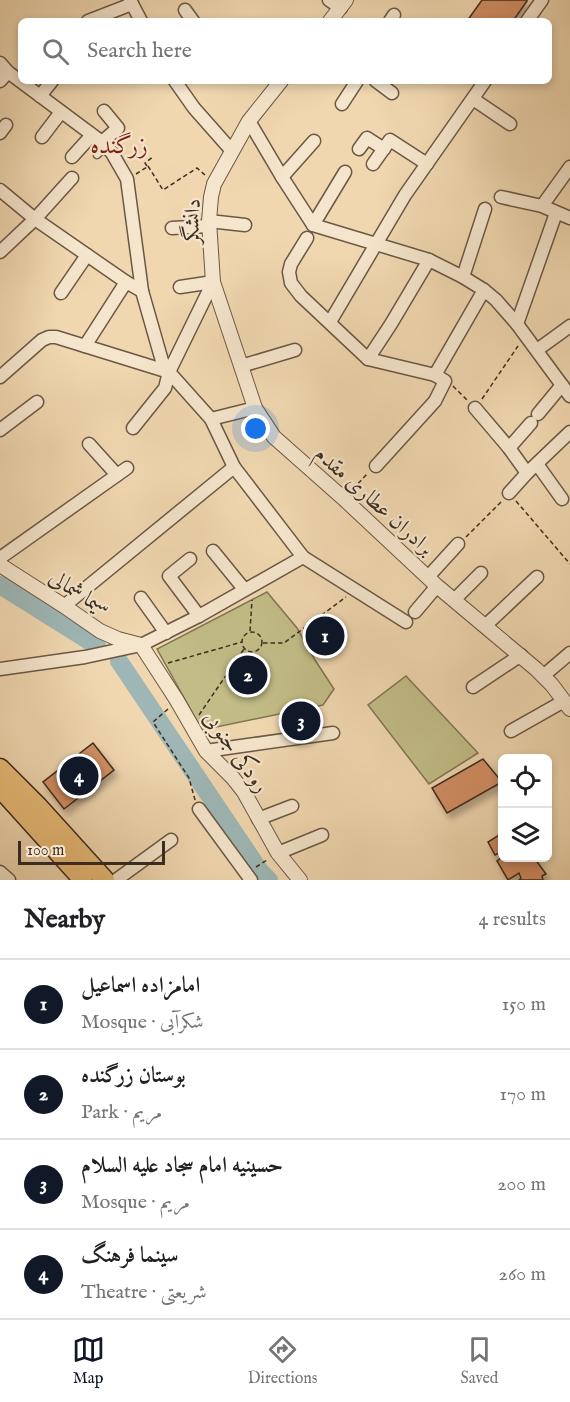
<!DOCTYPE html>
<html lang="en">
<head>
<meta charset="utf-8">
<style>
	body { margin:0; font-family:"IM FELL English",Amiri,serif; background:#f2f2f2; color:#202124 }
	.controls { position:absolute; right:18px; bottom:18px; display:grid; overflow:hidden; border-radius:9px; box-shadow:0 3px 9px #0003 }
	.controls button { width:54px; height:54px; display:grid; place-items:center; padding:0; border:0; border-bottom:2px solid #e0e0e0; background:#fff; color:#202124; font:30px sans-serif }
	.scale { position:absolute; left:18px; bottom:15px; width:147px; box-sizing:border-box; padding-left:6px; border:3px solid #3d2d21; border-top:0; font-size:16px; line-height:21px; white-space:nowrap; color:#3d2d21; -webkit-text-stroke:4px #f5e5cc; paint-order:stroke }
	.you { position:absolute; left:256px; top:429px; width:21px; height:21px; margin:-15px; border:4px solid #fff; border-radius:50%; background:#1a73e8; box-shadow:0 0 0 9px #1a73e833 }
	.badge { display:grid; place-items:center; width:39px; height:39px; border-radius:50%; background:#111827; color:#fff; font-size:20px; font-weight:700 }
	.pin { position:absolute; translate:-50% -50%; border:3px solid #fff; box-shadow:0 2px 6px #0006 }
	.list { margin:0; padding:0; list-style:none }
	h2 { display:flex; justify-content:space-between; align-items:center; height:78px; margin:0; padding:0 24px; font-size:26px }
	h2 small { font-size:20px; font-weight:400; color:#757577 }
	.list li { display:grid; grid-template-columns:39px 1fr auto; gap:18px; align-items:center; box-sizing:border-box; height:90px; padding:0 24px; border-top:2px solid #e0e0e0 }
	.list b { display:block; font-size:22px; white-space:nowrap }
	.list p { margin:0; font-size:20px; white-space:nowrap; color:#757577 }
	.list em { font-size:20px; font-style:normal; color:#757577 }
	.icon { flex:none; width:33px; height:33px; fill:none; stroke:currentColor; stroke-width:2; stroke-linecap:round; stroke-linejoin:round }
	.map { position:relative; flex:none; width:570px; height:880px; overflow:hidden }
	.search { position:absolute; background:#fff; box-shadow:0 3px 9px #0003; left:18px; right:18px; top:18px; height:66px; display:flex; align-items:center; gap:15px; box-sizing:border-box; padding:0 21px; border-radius:9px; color:#757577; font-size:22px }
	.sheet { height:438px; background:#fff }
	nav { display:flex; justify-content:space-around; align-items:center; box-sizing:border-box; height:84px; border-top:2px solid #e0e0e0; background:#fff; font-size:16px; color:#757577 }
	nav a { display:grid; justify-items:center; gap:3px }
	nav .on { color:#111827 }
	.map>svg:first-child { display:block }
	.green { fill:#c2bc86; stroke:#807454; stroke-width:1.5 }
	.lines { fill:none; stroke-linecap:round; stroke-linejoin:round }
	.river { stroke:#9eb7b6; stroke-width:18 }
	.building { fill:#d18e64; stroke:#3d2d21; stroke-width:1.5; filter:url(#shadow) }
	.service-casing { stroke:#6a5845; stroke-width:9 }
	.minor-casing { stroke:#6a5845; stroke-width:15 }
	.tertiary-casing { stroke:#6a5845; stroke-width:16 }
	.primary-casing { stroke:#3d2d21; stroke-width:21 }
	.path { stroke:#3d2d21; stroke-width:1.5; stroke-dasharray:4.5 3; stroke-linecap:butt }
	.service { stroke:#f5e5cc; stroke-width:6 }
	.minor { stroke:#f5e5cc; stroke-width:12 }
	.tertiary { stroke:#f5e5cc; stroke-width:14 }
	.primary { stroke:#e8bc78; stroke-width:18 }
	.labels { text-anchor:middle; stroke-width:4.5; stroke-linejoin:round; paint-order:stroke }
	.street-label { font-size:22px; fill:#3d2d21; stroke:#f5e5cc }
	.neighbourhood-label { font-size:24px; fill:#7a1f14; stroke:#f5e5cc }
</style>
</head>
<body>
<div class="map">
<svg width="570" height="880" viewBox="0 0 570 880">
	<defs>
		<filter id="shadow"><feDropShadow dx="3.5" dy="6" stdDeviation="3" flood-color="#0004"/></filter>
	</defs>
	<rect width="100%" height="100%" fill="#f0d7b0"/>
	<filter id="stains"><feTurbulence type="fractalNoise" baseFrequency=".00333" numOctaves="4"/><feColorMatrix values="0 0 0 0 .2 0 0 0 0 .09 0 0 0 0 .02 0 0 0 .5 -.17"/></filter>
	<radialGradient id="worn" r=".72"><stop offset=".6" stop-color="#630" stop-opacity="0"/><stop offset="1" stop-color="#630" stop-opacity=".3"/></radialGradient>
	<g class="green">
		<path d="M 267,592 L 297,628 L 315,660 L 334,689 L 323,705 L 202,730 L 157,649 Z"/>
		<path d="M 406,676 L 478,753 L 429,784 L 368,705 Z"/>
	</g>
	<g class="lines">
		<g class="river">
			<path d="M 0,585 L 97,646"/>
			<path d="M 119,661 L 260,871 L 269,880"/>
		</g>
	</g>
	<g class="building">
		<path d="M 482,0 L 527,0 L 527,1 L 513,21 L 467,21 Z"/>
		<path d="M 93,743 L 114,770 L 64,809 L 43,782 Z"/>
		<path d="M 483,759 L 502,782 L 447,813 L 432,788 Z"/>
		<path d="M 502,833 L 502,854 L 501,852 L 495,855 L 488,842 Z"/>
		<path d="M 502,857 L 537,858 L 535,859 L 546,874 L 542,876 L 543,880 L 519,880 L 521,878 L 519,873 L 508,880 L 497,861 Z"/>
	</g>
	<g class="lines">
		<g class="service-casing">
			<path id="service" d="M 97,155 L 106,147"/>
		</g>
		<g class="minor-casing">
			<g id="minor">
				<path d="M 130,0 L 141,21"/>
				<path d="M 329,0 L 341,8"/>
				<path d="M 185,10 L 193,21"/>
				<path d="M 88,21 L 132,4"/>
				<path d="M 390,21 L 394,15"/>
				<path d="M 527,21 L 542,0"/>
				<path d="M 0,63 L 8,72 L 102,142 L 112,153 L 127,179 L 142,291 L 162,361 L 169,372 L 211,419 L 234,467 L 303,557 L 406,622"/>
				<path d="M 0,81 L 8,72"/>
				<path d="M 175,81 L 194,108 L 232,151"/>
				<path d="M 376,81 L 392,93"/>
				<path d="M 40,96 L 52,81"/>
				<path d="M 473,99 L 510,124"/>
				<path d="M 342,104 L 357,81"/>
				<path d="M 249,121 L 282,177 L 313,225 L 429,260 L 463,277 L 484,290 L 496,300 L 517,324 L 570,396"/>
				<path d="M 0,133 L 6,125"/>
				<path d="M 42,137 L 61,112"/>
				<path d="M 102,142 L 118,128 L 104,111"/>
				<path d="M 359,149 L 367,138 L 384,149"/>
				<path d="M 72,157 L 92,135"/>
				<path d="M 373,164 L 390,140 L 427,164"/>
				<path d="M 282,177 L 314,141"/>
				<path d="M 0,190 L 35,219 L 126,282 L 142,291"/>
				<path d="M 501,197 L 542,206 L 570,218"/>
				<path d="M 542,206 L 570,167"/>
				<path d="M 209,221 L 245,225"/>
				<path d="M 313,225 L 345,172"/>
				<path d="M 172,228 L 209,226"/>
				<path d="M 307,238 L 291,264 L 289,272 L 291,283 L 301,296 L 368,359 L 435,375 L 445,381 L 435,401 L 376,466"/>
				<path d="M 0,252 L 35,219 L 72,178"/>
				<path d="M 463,277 L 485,209"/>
				<path d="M 180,287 L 213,282"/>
				<path d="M 61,293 L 87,255"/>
				<path d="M 330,322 L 405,195 L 485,81"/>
				<path d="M 517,324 L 556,213"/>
				<path d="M 85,346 L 126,282"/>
				<path d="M 537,350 L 570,326"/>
				<path d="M 368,359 L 391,324 L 429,260"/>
				<path d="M 241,366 L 295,350"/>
				<path d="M 435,375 L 484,290"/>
				<path d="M 0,377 L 42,340 L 49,337 L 56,337 L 169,372"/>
				<path d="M 475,408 L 509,448 L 527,473"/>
				<path d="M 538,414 L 562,385"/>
				<path d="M 211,419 L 255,408"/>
				<path d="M 133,428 L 165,388 L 169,372 L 213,282"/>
				<path d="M 0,430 L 37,402"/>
				<path d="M 89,444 L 117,475"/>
				<path d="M 509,448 L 531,423"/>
				<path d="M 537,464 L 562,499"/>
				<path d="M 509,493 L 527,473 L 570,432"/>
				<path d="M 213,551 L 244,589"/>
				<path d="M 0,558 L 127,468"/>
				<path d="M 190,559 L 169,576 L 199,616"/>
				<path d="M 428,577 L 458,544"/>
				<path d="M 141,598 L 166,633"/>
				<path d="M 454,600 L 481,573"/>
				<path d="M 64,606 L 234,467"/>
				<path d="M 415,612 L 437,586"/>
				<path d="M 485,626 L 537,577"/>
				<path d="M 0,669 L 85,657 L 141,645 L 199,616 L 303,557"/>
				<path d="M 543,676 L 570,653"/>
				<path d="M 473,687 L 521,655"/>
				<path d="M 511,731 L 564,701"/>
				<path d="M 206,751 L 333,733"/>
				<path d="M 199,809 L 251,880"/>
				<path d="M 258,819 L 292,806"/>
				<path d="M 278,853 L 322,835"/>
				<path d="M 0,872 L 9,880"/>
				<path d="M 116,880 L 171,840"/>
			</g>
		</g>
		<g class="tertiary-casing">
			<g id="tertiary">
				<path d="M 330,21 L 346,0"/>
				<path d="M 281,81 L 249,121 L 214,184 L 211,197 L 209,221 L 213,282 L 255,408 L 274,437 L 343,498 L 437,586 L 536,669 L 552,685 L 570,709"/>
				<path d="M 0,565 L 64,606 L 100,631 L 118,639 L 141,645 L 176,699 L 206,751 L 233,778 L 244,792 L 278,853 L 300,880"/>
			</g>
		</g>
		<g class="primary-casing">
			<g id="primary">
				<path d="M 0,768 L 38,806 L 105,880"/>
				<path d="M 0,788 L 83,880"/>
			</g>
		</g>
		<g class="path">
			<path d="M 147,166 L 145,163 L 154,156"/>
			<path d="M 148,166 L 163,190 L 197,168 L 205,175"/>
			<path d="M 136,174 L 147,167"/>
			<path d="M 453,386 L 467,400"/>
			<path d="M 482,399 L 518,346"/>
			<path d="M 353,489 L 368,473"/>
			<path d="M 516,501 L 570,564"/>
			<path d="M 466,537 L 503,500"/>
			<path d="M 250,631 L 252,600"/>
			<circle cx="252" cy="642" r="10"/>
			<path d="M 263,643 L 284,643 L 346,597"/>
			<path d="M 168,663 L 242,642"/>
			<path d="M 168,709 L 153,722 L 189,778 L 195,800"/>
			<path d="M 199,715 L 244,649"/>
			<path d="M 256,867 L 267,860"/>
		</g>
		<use href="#service" class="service"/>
		<use href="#minor" class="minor"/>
		<use href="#tertiary" class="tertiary"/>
		<use href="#primary" class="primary"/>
	</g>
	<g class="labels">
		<g class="street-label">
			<text transform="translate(191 221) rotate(-88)" y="8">دانشگر</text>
			<text transform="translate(375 500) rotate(42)" y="8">برادران عطاری مقدم</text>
			<text transform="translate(80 592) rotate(33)" y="8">سیما شمالی</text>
			<text transform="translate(237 751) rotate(54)" y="8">رودکی جنوبی</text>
		</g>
		<g class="neighbourhood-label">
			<text x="119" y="153">زرگنده</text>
		</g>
	</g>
	<rect width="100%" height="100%" filter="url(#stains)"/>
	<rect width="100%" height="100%" fill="url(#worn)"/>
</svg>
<div class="controls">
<button><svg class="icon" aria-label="locate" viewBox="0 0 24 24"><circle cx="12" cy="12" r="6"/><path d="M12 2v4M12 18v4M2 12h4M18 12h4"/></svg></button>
<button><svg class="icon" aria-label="layers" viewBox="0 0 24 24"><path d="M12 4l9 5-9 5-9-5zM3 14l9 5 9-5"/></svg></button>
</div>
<div class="scale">100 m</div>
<div class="you"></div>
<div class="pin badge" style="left:325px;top:636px">1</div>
<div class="pin badge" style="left:248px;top:675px">2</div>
<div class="pin badge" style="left:301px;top:721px">3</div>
<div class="pin badge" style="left:79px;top:776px">4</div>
<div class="search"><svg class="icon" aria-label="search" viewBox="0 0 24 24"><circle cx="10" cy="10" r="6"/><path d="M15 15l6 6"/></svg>Search here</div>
</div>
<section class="sheet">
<h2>Nearby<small>4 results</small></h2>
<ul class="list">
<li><span class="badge">1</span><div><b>امامزاده اسماعیل</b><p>Mosque · شکرآبی</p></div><em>150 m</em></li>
<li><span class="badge">2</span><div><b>بوستان زرگنده</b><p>Park · مریم</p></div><em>170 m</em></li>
<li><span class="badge">3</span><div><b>حسینیه امام سجاد علیه السلام</b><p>Mosque · مریم</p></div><em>200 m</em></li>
<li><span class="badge">4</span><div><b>سینما فرهنگ</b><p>Theatre · شریعتی</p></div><em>260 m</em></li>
</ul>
</section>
<nav>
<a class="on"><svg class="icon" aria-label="map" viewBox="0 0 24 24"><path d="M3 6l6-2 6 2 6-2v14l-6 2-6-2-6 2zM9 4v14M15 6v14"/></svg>Map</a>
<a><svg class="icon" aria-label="directions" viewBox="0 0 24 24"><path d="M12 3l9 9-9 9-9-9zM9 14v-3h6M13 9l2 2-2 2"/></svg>Directions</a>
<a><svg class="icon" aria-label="saved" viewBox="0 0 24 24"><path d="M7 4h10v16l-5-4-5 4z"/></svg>Saved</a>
</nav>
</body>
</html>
